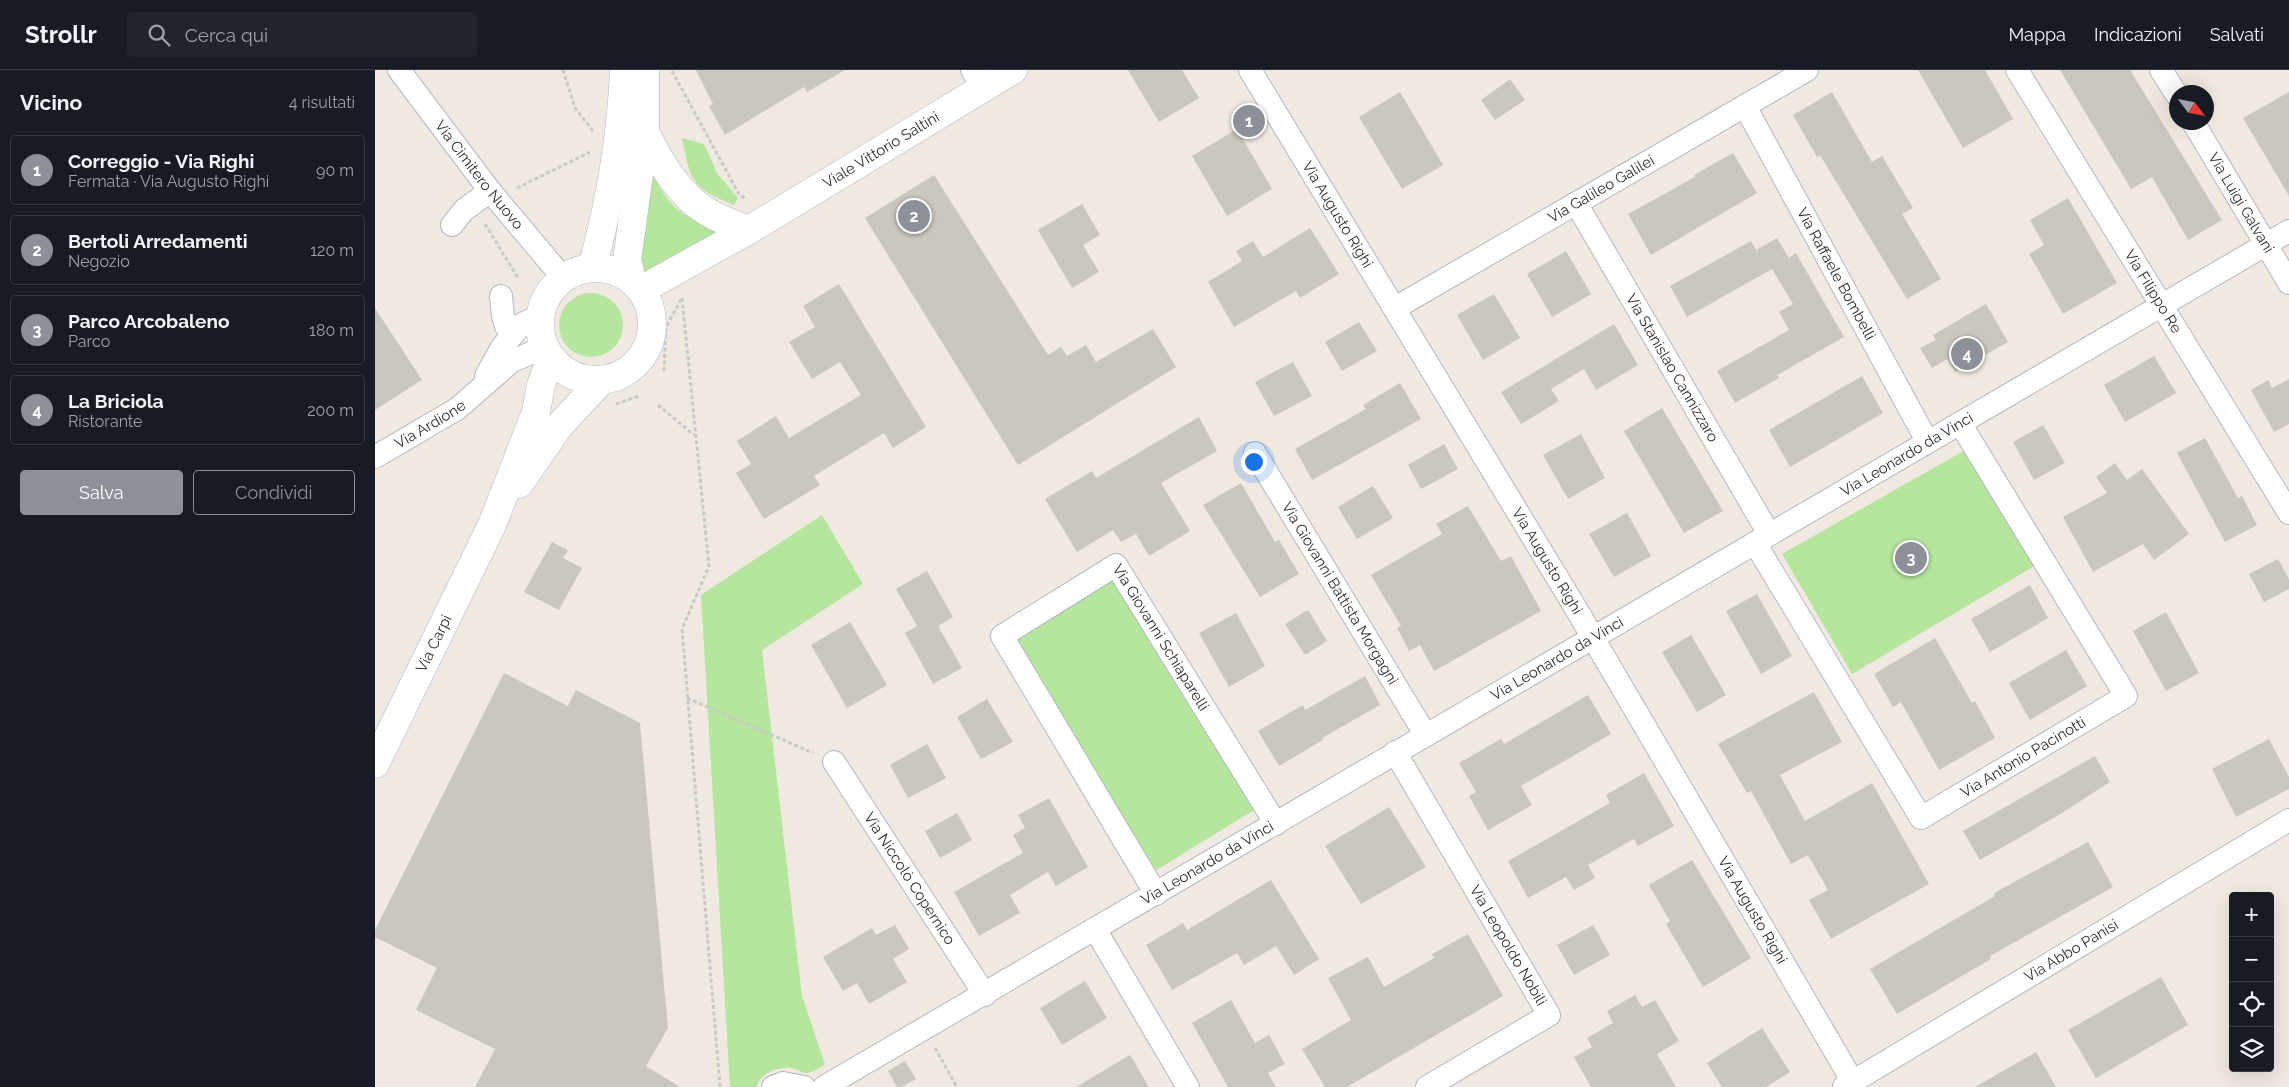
<!DOCTYPE html>
<html lang="it">
<head>
<meta charset="utf-8">
<style>
	body { margin:0; font-family:Raleway,sans-serif; background:#20242c; color:#f1f3f6 }
	.controls { position:absolute; right:15px; bottom:15px; display:grid; overflow:hidden; border-radius:5px; box-shadow:0 5px 20px #0002 }
	.controls button { width:45px; height:45px; display:grid; place-items:center; padding:0; border:0; border-bottom:1px solid #363941; background:#171b24; color:#f1f3f6; font:25px sans-serif }
	.compass { position:absolute; left:1794px; top:15px; width:45px; height:45px; border-radius:50%; background:#171b24; box-shadow:0 5px 20px #0002; rotate:122deg }
	.you { position:absolute; left:878px; top:391px; width:18px; height:18px; margin:-12px; border:4px solid #fff; border-radius:50%; background:#1a73e8; box-shadow:0 0 0 8px #1a73e833 }
	.badge { display:grid; place-items:center; width:32px; height:32px; border-radius:50%; background:#8c9099; color:#fff; font-size:16px; font-weight:700 }
	.pin { position:absolute; translate:-50% -50%; border:2px solid #fff; box-shadow:0 1px 5px #0006 }
	.list { margin:0; padding:0; list-style:none }
	h2 { display:flex; justify-content:space-between; align-items:center; height:65px; margin:0; padding:0 20px; font-size:21px }
	h2 small { font-size:16px; font-weight:400; color:#9ea1a6 }
	.list li { display:grid; grid-template-columns:32px 1fr auto; gap:15px; align-items:center; box-sizing:border-box; height:70px; margin:0 10px 10px; padding:0 10px; border:1px solid #363941; border-radius:5px }
	.list b { display:block; font-size:19px; white-space:nowrap }
	.list p { margin:0; font-size:16px; white-space:nowrap; color:#9ea1a6 }
	.list em { font-size:16px; font-style:normal; color:#9ea1a6 }
	.actions { display:flex; gap:10px; padding:15px 20px }
	.actions a { flex:1; padding:11px 0; border:1px solid #8c9099; border-radius:5px; text-align:center; font-size:18px; color:#8c9099 }
	.actions .main { background:#8c9099; color:#fff }
	.icon { flex:none; width:28px; height:28px; fill:none; stroke:currentColor; stroke-width:2; stroke-linecap:round; stroke-linejoin:round }
	.map { position:relative; flex:none; width:1914px; height:1017px; overflow:hidden }
	header { display:flex; align-items:center; gap:30px; box-sizing:border-box; height:70px; padding:0 25px; background:#171b24; border-bottom:1px solid #363941 }
	header strong { font-size:24px }
	nav { display:flex; gap:28px; margin-inline-start:auto; font-size:18px }
	.search { width:350px; height:45px; background:#20242c; display:flex; align-items:center; gap:12px; box-sizing:border-box; padding:0 18px; border-radius:5px; color:#9ea1a6; font-size:19px }
	main { display:flex }
	aside { flex:1; background:#171b24 }
	.map>svg:first-child { display:block }
	.green { fill:#b6e59e }
	.building { fill:#cbc7bf }
	.lines { fill:none; stroke-linecap:round; stroke-linejoin:round }
	.street-casing { stroke:#b4b7c1; stroke-width:24 }
	.secondary-casing { stroke:#b4b7c1; stroke-width:29 }
	.path { stroke:#c9c9c9; stroke-width:3; stroke-dasharray:4 2.5; stroke-linecap:butt }
	.street { stroke:#fff; stroke-width:22 }
	.secondary { stroke:#fff; stroke-width:28 }
	.labels { text-anchor:middle; stroke-width:4; stroke-linejoin:round; paint-order:stroke }
	.street-label { font-size:15px; fill:#2e2e2e; stroke:#fff }
</style>
</head>
<body>
<header>
<strong>Strollr</strong>
<div class="search"><svg class="icon" aria-label="search" viewBox="0 0 24 24"><circle cx="10" cy="10" r="6"/><path d="M15 15l6 6"/></svg>Cerca qui</div>
<nav><a>Mappa</a><a>Indicazioni</a><a>Salvati</a></nav>
</header>
<main>
<aside>
<h2>Vicino<small>4 risultati</small></h2>
<ul class="list">
<li><span class="badge">1</span><div><b>Correggio - Via Righi</b><p>Fermata · Via Augusto Righi</p></div><em>90 m</em></li>
<li><span class="badge">2</span><div><b>Bertoli Arredamenti</b><p>Negozio</p></div><em>120 m</em></li>
<li><span class="badge">3</span><div><b>Parco Arcobaleno</b><p>Parco</p></div><em>180 m</em></li>
<li><span class="badge">4</span><div><b>La Briciola</b><p>Ristorante</p></div><em>200 m</em></li>
</ul>
<div class="actions"><a class="main">Salva</a><a>Condividi</a></div>
</aside>
<div class="map">
<svg width="1914" height="1017" viewBox="0 0 1914 1017">
	<rect width="100%" height="100%" fill="#efe9e1"/>
	<g class="green">
		<path d="M 307,68 L 329,74 L 342,103 L 363,128 L 359,135 C 316,117 316,112 307,68 Z"/>
		<path d="M 276,100 C 294,139 307,148 349,159 L 271,202 L 268,200 L 263,186 Z"/>
		<circle cx="216" cy="255" r="32"/>
		<path d="M 1599,375 L 1666,492 L 1477,604 L 1407,484 Z"/>
		<path d="M 447,445 L 488,514 L 387,580 L 427,926 L 450,994 C 444,998 439,1002 432,1003 C 427,1003 422,999 417,998 C 402,996 386,1003 381,1017 L 355,1017 L 326,525 Z"/>
		<path d="M 738,510 L 879,740 L 780,801 L 639,571 Z"/>
	</g>
	<g class="building">
		<path d="M 321,0 L 470,0 L 432,22 L 429,17 L 350,65 L 334,36 L 338,34 Z"/>
		<path d="M 753,0 L 807,0 L 824,28 L 784,52 Z"/>
		<path d="M 1543,0 L 1610,0 L 1638,49 L 1588,78 Z"/>
		<path d="M 1685,0 L 1755,0 L 1847,150 L 1813,170 L 1777,107 L 1756,119 Z"/>
		<path d="M 1135,9 L 1150,30 L 1120,50 L 1106,30 Z"/>
		<path d="M 1025,22 L 1068,95 L 1027,119 L 984,47 Z"/>
		<path d="M 1457,22 L 1497,92 L 1507,86 L 1538,138 L 1527,144 L 1566,209 L 1532,229 L 1445,85 L 1442,87 L 1418,45 Z"/>
		<path d="M 1914,22 L 1914,126 L 1868,48 Z"/>
		<path d="M 862,59 L 897,119 L 852,146 L 817,86 Z"/>
		<path d="M 1358,83 L 1382,123 L 1276,185 L 1253,144 L 1320,107 L 1319,105 Z"/>
		<path d="M 559,105 L 673,285 L 686,277 L 692,286 L 711,275 L 721,292 L 778,259 L 801,297 L 643,395 L 490,148 Z"/>
		<path d="M 1693,128 L 1742,213 L 1688,244 L 1654,184 L 1669,175 L 1655,150 Z"/>
		<path d="M 707,134 L 725,165 L 708,175 L 724,202 L 697,218 L 663,160 Z"/>
		<path d="M 935,158 L 964,204 L 925,228 L 921,221 L 859,257 L 833,212 L 867,191 L 861,181 L 878,171 L 888,187 Z"/>
		<path d="M 1402,168 L 1414,188 L 1421,183 L 1469,267 L 1402,305 L 1404,308 L 1360,333 L 1342,301 L 1414,260 L 1404,242 L 1418,234 L 1397,199 L 1312,247 L 1295,216 L 1376,171 L 1381,180 Z"/>
		<path d="M 1191,181 L 1216,224 L 1177,247 L 1152,204 Z"/>
		<path d="M 464,214 L 551,357 L 518,378 L 509,363 L 439,406 L 445,415 L 389,449 L 361,403 L 376,394 L 362,371 L 401,346 L 414,368 L 486,325 L 465,292 L 437,309 L 414,272 L 440,257 L 428,236 Z"/>
		<path d="M 1119,224 L 1145,268 L 1108,290 L 1082,245 Z"/>
		<path d="M 1611,234 L 1633,272 L 1580,302 L 1572,289 L 1557,298 L 1545,278 L 1561,270 L 1558,265 Z"/>
		<path d="M 0,238 L 47,310 L 0,340 Z"/>
		<path d="M 984,252 L 1002,281 L 967,301 L 950,272 Z"/>
		<path d="M 1239,254 L 1263,295 L 1221,320 L 1209,299 L 1176,319 L 1184,331 L 1146,354 L 1126,322 Z"/>
		<path d="M 1779,286 L 1801,323 L 1750,352 L 1729,315 Z"/>
		<path d="M 918,292 L 937,326 L 899,346 L 880,312 Z"/>
		<path d="M 1487,306 L 1508,343 L 1415,397 L 1394,360 Z"/>
		<path d="M 1914,309 L 1914,354 L 1899,362 L 1876,320 L 1893,310 L 1897,318 Z"/>
		<path d="M 1025,313 L 1046,349 L 937,410 L 920,379 L 991,339 L 988,335 Z"/>
		<path d="M 1287,338 L 1348,441 L 1309,463 L 1249,361 Z"/>
		<path d="M 824,347 L 842,381 L 786,413 L 815,461 L 774,486 L 761,464 L 746,472 L 738,460 L 702,482 L 670,429 L 717,401 L 721,408 Z"/>
		<path d="M 1668,355 L 1690,393 L 1659,410 L 1638,372 Z"/>
		<path d="M 1206,364 L 1230,408 L 1193,429 L 1168,385 Z"/>
		<path d="M 1830,368 L 1863,428 L 1867,426 L 1882,455 L 1850,472 L 1802,383 Z"/>
		<path d="M 1069,374 L 1083,399 L 1046,419 L 1033,395 Z"/>
		<path d="M 1740,393 L 1752,410 L 1767,399 L 1814,464 L 1779,490 L 1768,474 L 1718,502 L 1688,447 L 1732,423 L 1721,407 Z"/>
		<path d="M 866,413 L 900,472 L 904,470 L 924,504 L 885,527 L 828,435 Z"/>
		<path d="M 998,416 L 1018,448 L 982,469 L 963,437 Z"/>
		<path d="M 1093,436 L 1126,491 L 1136,486 L 1166,541 L 1059,601 L 1045,575 L 1034,581 L 1022,558 L 1026,556 L 996,505 L 1067,464 L 1061,454 Z"/>
		<path d="M 1252,443 L 1276,486 L 1239,507 L 1214,464 Z"/>
		<path d="M 177,472 L 193,480 L 188,488 L 207,498 L 184,540 L 149,522 Z"/>
		<path d="M 1903,489 L 1914,509 L 1914,519 L 1889,532 L 1874,504 Z"/>
		<path d="M 552,501 L 578,547 L 563,556 L 587,598 L 558,614 L 530,563 L 542,556 L 521,519 Z"/>
		<path d="M 1655,515 L 1673,548 L 1615,582 L 1596,549 Z"/>
		<path d="M 1382,524 L 1417,586 L 1386,604 L 1351,541 Z"/>
		<path d="M 931,541 L 934,541 L 952,571 L 930,585 L 910,554 Z"/>
		<path d="M 1791,542 L 1824,603 L 1791,621 L 1758,561 Z"/>
		<path d="M 861,543 L 890,596 L 854,617 L 824,563 Z"/>
		<path d="M 475,552 L 512,615 L 472,638 L 436,575 Z"/>
		<path d="M 1316,565 L 1351,625 L 1322,642 L 1287,582 Z"/>
		<path d="M 1560,568 L 1597,633 L 1600,631 L 1620,668 L 1564,700 L 1526,632 L 1518,637 L 1499,604 Z"/>
		<path d="M 1691,580 L 1712,616 L 1655,650 L 1634,613 Z"/>
		<path d="M 129,603 L 193,636 L 201,620 L 265,653 L 293,958 L 271,996 L 305,1017 L 100,1017 L 120,979 L 41,940 L 62,898 L 0,867 L 0,860 Z"/>
		<path d="M 990,606 L 1005,635 L 947,668 L 948,670 L 904,696 L 883,661 L 928,635 L 930,640 Z"/>
		<path d="M 1439,622 L 1467,672 L 1405,705 L 1430,751 L 1497,713 L 1554,814 L 1456,869 L 1434,830 L 1453,820 L 1433,785 L 1416,794 L 1376,721 L 1372,723 L 1343,674 Z"/>
		<path d="M 1213,625 L 1236,664 L 1146,716 L 1157,735 L 1113,760 L 1094,726 L 1101,722 L 1084,693 L 1126,669 L 1129,674 Z"/>
		<path d="M 612,629 L 638,672 L 606,689 L 582,647 Z"/>
		<path d="M 1894,669 L 1914,707 L 1914,719 L 1861,747 L 1837,699 Z"/>
		<path d="M 552,674 L 571,708 L 533,728 L 515,695 Z"/>
		<path d="M 1720,686 L 1735,712 L 1682,746 L 1605,790 L 1588,761 Z"/>
		<path d="M 1269,703 L 1299,756 L 1263,776 L 1259,769 L 1213,795 L 1220,808 L 1199,820 L 1191,807 L 1153,828 L 1133,791 L 1235,733 L 1231,725 Z"/>
		<path d="M 674,728 L 713,797 L 681,816 L 673,802 L 635,825 L 645,843 L 604,866 L 579,822 L 648,783 L 638,765 L 650,758 L 643,745 Z"/>
		<path d="M 1014,737 L 1051,797 L 986,834 L 950,776 Z"/>
		<path d="M 582,743 L 597,770 L 565,788 L 550,761 Z"/>
		<path d="M 1713,772 L 1738,817 L 1615,886 L 1616,889 L 1522,944 L 1495,899 L 1620,826 L 1619,823 Z"/>
		<path d="M 1317,790 L 1376,888 L 1328,917 L 1291,854 L 1295,851 L 1274,815 Z"/>
		<path d="M 896,810 L 944,889 L 919,905 L 901,876 L 869,895 L 862,883 L 797,920 L 771,875 L 808,853 L 812,860 Z"/>
		<path d="M 520,855 L 534,879 L 518,889 L 532,912 L 494,934 L 482,913 L 468,921 L 448,887 L 497,858 L 501,865 Z"/>
		<path d="M 1218,855 L 1235,885 L 1199,905 L 1182,875 Z"/>
		<path d="M 1093,864 L 1128,926 L 972,1017 L 950,1017 L 927,979 L 976,950 L 953,908 L 993,887 L 1009,917 L 1059,888 L 1057,884 Z"/>
		<path d="M 1786,907 L 1813,955 L 1721,1008 L 1693,960 Z"/>
		<path d="M 710,911 L 732,948 L 687,975 L 665,938 Z"/>
		<path d="M 1260,925 L 1267,937 L 1280,930 L 1304,971 L 1282,984 L 1301,1017 L 1216,1017 L 1199,987 L 1217,977 L 1212,968 L 1238,953 L 1232,941 Z"/>
		<path d="M 856,930 L 880,973 L 894,965 L 910,994 L 893,1003 L 901,1017 L 853,1017 L 817,953 Z"/>
		<path d="M 1387,958 L 1415,1002 L 1391,1017 L 1347,1017 L 1332,993 Z"/>
		<path d="M 1661,982 L 1681,1017 L 1600,1017 Z"/>
		<path d="M 755,985 L 774,1017 L 701,1017 Z"/>
		<path d="M 530,991 L 541,1009 L 526,1017 L 522,1017 L 513,1001 Z"/>
	</g>
	<g class="lines">
		<g class="street-casing">
			<g id="street">
				<path id="s1" d="M 24,0 L 115,121 L 188,208"/>
				<path d="M 597,0 L 608,18"/>
				<path id="s2" d="M 875,0 L 1200,537 L 1478,1012"/>
				<path id="s3" d="M 1642,0 L 1914,443"/>
				<path d="M 1786,0 L 1802,25"/>
				<path id="s4" d="M 1370,36 L 1552,371"/>
				<path id="s5" d="M 1818,52 L 1914,213"/>
				<path id="s6" d="M 1201,133 L 1394,464"/>
				<path d="M 77,155 L 89,140 L 115,121"/>
				<path d="M 126,226 L 128,246 L 131,256 L 141,261"/>
				<path id="s7" d="M 1020,238 L 1432,0"/>
				<path d="M 111,306 L 127,277 L 147,254 L 166,246"/>
				<path id="s8" d="M 880,383 L 1050,664"/>
				<path id="s9" d="M 0,387 L 82,339 L 137,291 L 170,277"/>
				<path id="s10" d="M 1380,473 L 1546,748 L 1751,626 L 1585,353"/>
				<path id="s11" d="M 1020,682 L 1174,945 L 1052,1017"/>
				<path id="s12" d="M 459,692 L 610,925"/>
				<path id="s13" d="M 781,824 L 627,566 L 741,495 L 901,754"/>
				<path d="M 720,859 L 813,1017"/>
				<path d="M 398,1017 L 408,1013 L 429,1017"/>
				<path id="s14" d="M 449,1017 L 1914,161"/>
				<path id="s15" d="M 1469,1017 L 1914,750"/>
			</g>
		</g>
		<g class="secondary-casing">
			<g id="secondary">
				<path d="M 270,62 C 286,94 305,128 338,145 C 349,151 362,155 374,160"/>
				<circle cx="221" cy="254" r="56"/>
				<path d="M 217,198 C 235,133 246,68 249,0"/>
				<path d="M 257,211 L 252,190 L 270,62 L 270,0"/>
				<path id="s16" d="M 266,220 L 374,160 L 638,0"/>
				<path d="M 144,414 L 184,356 L 227,310"/>
				<path id="s17" d="M 0,694 L 117,455 L 161,342 L 166,315 L 176,288"/>
			</g>
		</g>
		<g class="path">
			<path d="M 188,0 L 200,38 L 218,61"/>
			<path d="M 297,1 L 364,124 L 371,129"/>
			<path d="M 142,118 L 215,82"/>
			<path d="M 110,154 L 143,208"/>
			<path d="M 307,228 L 334,496 L 307,559 L 345,1017"/>
			<path d="M 289,301 L 291,257 L 307,228"/>
			<path d="M 241,334 L 264,326"/>
			<path d="M 283,335 L 319,365"/>
			<path d="M 312,628 L 438,683"/>
			<path d="M 560,978 L 582,1017"/>
		</g>
		<use href="#street" class="street"/>
		<use href="#secondary" class="secondary"/>
	</g>
	<g class="labels">
		<g class="street-label">
			<text dy="5" stroke="none"><textPath href="#s16" startOffset="278">Viale Vittorio Saltini</textPath></text>
			<text dy="5" stroke="none"><textPath href="#s1" startOffset="132">Via Cimitero Nuovo</textPath></text>
			<text dy="5" stroke="none"><textPath href="#s7" startOffset="238">Via Galileo Galilei</textPath></text>
			<text dy="5" stroke="none"><textPath href="#s5" startOffset="94">Via Luigi Galvani</textPath></text>
			<text dy="5" stroke="none"><textPath href="#s2" startOffset="169">Via Augusto Righi</textPath></text>
			<text dy="5" stroke="none"><textPath href="#s4" startOffset="191">Via Raffaele Bombelli</textPath></text>
			<text dy="5" stroke="none"><textPath href="#s3" startOffset="260">Via Filippo Re</textPath></text>
			<text dy="5" stroke="none"><textPath href="#s6" startOffset="191">Via Stanislao Cannizzaro</textPath></text>
			<text dy="5" stroke="none"><textPath href="#s9" startOffset="64">Via Ardione</textPath></text>
			<text dy="5" stroke="none"><textPath href="#s14" startOffset="1254">Via Leonardo da Vinci</textPath></text>
			<text dy="5" stroke="none"><textPath href="#s2" startOffset="574">Via Augusto Righi</textPath></text>
			<text dy="5" stroke="none"><textPath href="#s8" startOffset="164">Via Giovanni Battista Morgagni</textPath></text>
			<text dy="5" stroke="none"><textPath href="#s13" startOffset="520">Via Giovanni Schiaparelli</textPath></text>
			<text dy="5" stroke="none"><textPath href="#s17" startOffset="134">Via Carpi</textPath></text>
			<text dy="5" stroke="none"><textPath href="#s14" startOffset="849">Via Leonardo da Vinci</textPath></text>
			<text dy="5" stroke="none"><textPath href="#s10" startOffset="440">Via Antonio Pacinotti</textPath></text>
			<text dy="5" stroke="none"><textPath href="#s14" startOffset="444">Via Leonardo da Vinci</textPath></text>
			<text dy="5" stroke="none"><textPath href="#s12" startOffset="139">Via Niccolò Copernico</textPath></text>
			<text dy="5" stroke="none"><textPath href="#s2" startOffset="979">Via Augusto Righi</textPath></text>
			<text dy="5" stroke="none"><textPath href="#s11" startOffset="224">Via Leopoldo Nobili</textPath></text>
			<text dy="5" stroke="none"><textPath href="#s15" startOffset="265">Via Abbo Panisi</textPath></text>
		</g>
	</g>
</svg>
<div class="controls">
<button>+</button>
<button>−</button>
<button><svg class="icon" aria-label="locate" viewBox="0 0 24 24"><circle cx="12" cy="12" r="6"/><path d="M12 2v4M12 18v4M2 12h4M18 12h4"/></svg></button>
<button><svg class="icon" aria-label="layers" viewBox="0 0 24 24"><path d="M12 4l9 5-9 5-9-5zM3 14l9 5 9-5"/></svg></button>
</div>
<svg class="compass" viewBox="-18 -18 36 36"><path d="M0-13l5 13h-10z" fill="#e53935"/><path d="M0 13l5-13h-10z" fill="#9ea1a6"/></svg>
<div class="you"></div>
<div class="pin badge" style="left:874px;top:51px">1</div>
<div class="pin badge" style="left:539px;top:146px">2</div>
<div class="pin badge" style="left:1536px;top:488px">3</div>
<div class="pin badge" style="left:1592px;top:284px">4</div>
</div>
</main>
</body>
</html>
